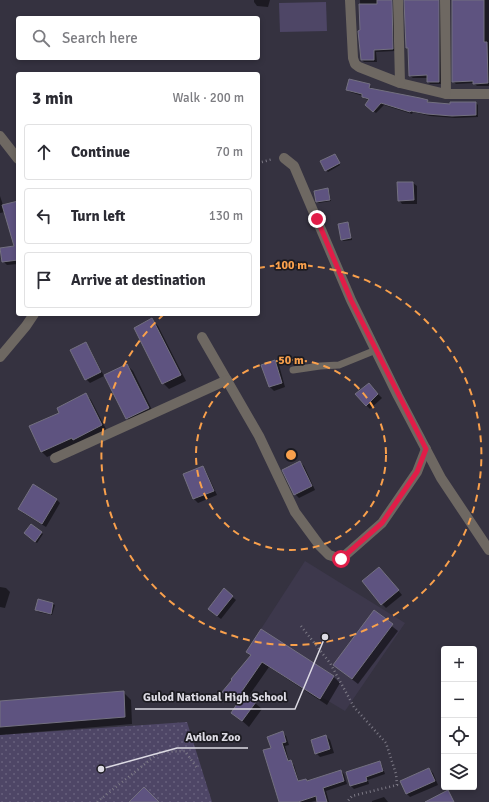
<!DOCTYPE html>
<html lang="en">
<head>
<meta charset="utf-8">
<style>
	body { margin:0; font-family:Signika,sans-serif; background:#f2f2f3; color:#2b2b33 }
	.controls { position:absolute; right:12px; bottom:12px; display:grid; overflow:hidden; border-radius:4px; box-shadow:0 2px 6px #0003 }
	.controls button { width:36px; height:36px; display:grid; place-items:center; padding:0; border:0; border-bottom:1px solid #e1e1e2; background:#fff; color:#2b2b33; font:20px sans-serif }
	.stop { position:absolute; width:12px; height:12px; margin:-9px; border:3px solid #e11d48; border-radius:50%; background:#fff }
	.stop.end { background:#e11d48; border-color:#fff; box-shadow:0 1px 4px #0008 }
	.list { margin:0; padding:0; list-style:none }
	h2 { display:flex; justify-content:space-between; align-items:center; height:52px; margin:0; padding:0 16px; font-size:17px }
	h2 small { font-size:13px; font-weight:400; color:#7c7c81 }
	.list li { display:grid; grid-template-columns:26px 1fr auto; gap:12px; align-items:center; box-sizing:border-box; height:56px; margin:0 8px 8px; padding:0 8px; border:1px solid #e1e1e2; border-radius:4px }
	.list b { display:block; font-size:15px; white-space:nowrap }
	.list em { font-size:13px; font-style:normal; color:#7c7c81 }
	.icon { flex:none; width:22px; height:22px; fill:none; stroke:currentColor; stroke-width:2; stroke-linecap:round; stroke-linejoin:round }
	.map { position:relative; flex:none; width:489px; height:802px; overflow:hidden }
	.search { position:absolute; background:#fff; box-shadow:0 2px 6px #0003; left:16px; top:16px; width:244px; height:44px; display:flex; align-items:center; gap:10px; box-sizing:border-box; padding:0 14px; border-radius:4px; color:#7c7c81; font-size:15px }
	.panel { position:absolute; background:#fff; box-shadow:0 2px 6px #0003; left:16px; top:72px; width:244px; height:244px; border-radius:4px }
	.map>svg:first-child { display:block }
	.built { fill:#3d384c }
	.green { fill:url(#green-dots) }
	.pitch { fill:#4e4666 }
	.shadow { fill:#0007 }
	.building { fill:#5e5380; stroke:#737080 }
	.lines { fill:none; stroke-linecap:round; stroke-linejoin:round }
	.path { stroke:#7d7a86; stroke-width:2.5; stroke-dasharray:1 3; stroke-linecap:butt }
	.service { stroke:#6e6862; stroke-width:7 }
	.minor { stroke:#6e6862; stroke-width:10 }
	.tertiary { stroke:#6e6862; stroke-width:10 }
	.route { stroke:#e11d48; stroke-width:5 }
	.ring { fill:none; stroke:#f9a04c; stroke-width:2; stroke-dasharray:7 5 }
	.centre { fill:#f9a04c; stroke:#1c1b21; stroke-width:2 }
	.ring-label { font-size:12px; text-anchor:middle; font-weight:bold; fill:#f9a04c; stroke:#1c1b21; stroke-width:3.5; stroke-linejoin:round; paint-order:stroke }
	.leader { fill:none; stroke:#dddbe4; stroke-width:1.5 }
	.callout-dot { fill:#dddbe4; stroke:#1c1b21; stroke-width:1.5 }
	.callout-label { font-size:12px; text-anchor:middle; font-weight:bold; fill:#dddbe4; stroke:#1c1b21; stroke-width:3.5; stroke-linejoin:round; paint-order:stroke }
</style>
</head>
<body>
<div class="map">
<svg width="489" height="802" viewBox="0 0 489 802">
	<defs>
		<pattern id="green-dots" width="8" height="8" patternUnits="userSpaceOnUse"><rect width="8" height="8" fill="#4e4666"/><path d="M2 2h.1M6 6h.1" fill="none" stroke="#67607c" stroke-width="1.8" stroke-linecap="round"/></pattern>
	</defs>
	<rect width="100%" height="100%" fill="#353240"/>
	<path class="built" d="M 305,561 L 405,623 L 345,711 L 246,652 Z"/>
	<path class="green" d="M 187,722 L 212,802 L 0,802 L 0,735 Z"/>
	<path class="pitch" d="M 326,2 L 327,31 L 280,32 L 279,3 Z"/>
	<g class="shadow">
		<path d="M 254,0 L 270,0 L 268,7 L 257,6 L 254,2 Z"/>
		<path d="M 360,0 L 395,0 L 395,51 L 376,52 L 377,62 L 364,62 L 362,60 Z"/>
		<path d="M 406,0 L 442,0 L 441,84 L 430,84 L 428,82 L 428,78 L 413,78 L 410,76 L 409,50 L 407,48 Z"/>
		<path d="M 453,0 L 489,0 L 489,86 L 477,86 L 474,83 L 456,84 L 453,81 Z"/>
		<path d="M 369,85 L 372,89 L 427,101 L 429,103 L 451,105 L 476,103 L 478,105 L 478,117 L 455,118 L 430,116 L 413,112 L 412,114 L 384,105 L 376,113 L 369,107 L 370,100 L 365,99 L 363,96 L 350,92 L 347,90 Z"/>
		<path d="M 336,157 L 340,165 L 328,172 L 326,170 Z"/>
		<path d="M 413,183 L 417,186 L 417,204 L 402,204 L 399,200 Z"/>
		<path d="M 328,189 L 329,191 L 331,201 L 319,203 L 317,202 Z"/>
		<path d="M 0,196 L 3,205 L 18,202 L 18,247 L 5,212 L 0,213 Z"/>
		<path d="M 347,223 L 349,225 L 352,240 L 344,241 L 342,240 L 339,225 Z"/>
		<path d="M 18,249 L 18,264 L 7,265 L 3,261 Z"/>
		<path d="M 152,320 L 158,326 L 186,381 L 169,389 L 163,383 Z"/>
		<path d="M 85,343 L 89,347 L 104,376 L 90,383 L 86,379 Z"/>
		<path d="M 275,361 L 279,365 L 285,387 L 274,391 L 270,387 L 262,365 Z"/>
		<path d="M 127,365 L 133,371 L 154,414 L 132,424 L 127,418 Z"/>
		<path d="M 372,388 L 382,398 L 370,409 L 366,405 Z"/>
		<path d="M 86,394 L 91,400 L 107,431 L 47,457 L 41,451 L 61,413 Z"/>
		<path d="M 300,462 L 304,466 L 315,490 L 299,498 L 295,494 Z"/>
		<path d="M 202,467 L 206,471 L 217,495 L 198,503 L 194,499 L 184,474 Z"/>
		<path d="M 57,500 L 60,503 L 46,527 L 23,513 L 19,509 Z"/>
		<path d="M 31,525 L 43,534 L 37,543 L 27,535 Z"/>
		<path d="M 383,572 L 402,595 L 386,608 L 382,604 Z"/>
		<path d="M 0,587 L 6,588 L 10,592 L 5,608 L 0,607 Z"/>
		<path d="M 224,590 L 236,600 L 221,619 L 213,613 Z"/>
		<path d="M 39,600 L 53,604 L 55,605 L 52,615 L 38,612 L 37,610 Z"/>
		<path d="M 374,612 L 398,631 L 358,684 L 334,665 Z"/>
		<path d="M 261,630 L 334,677 L 340,683 L 327,705 L 269,667 L 248,697 L 262,709 L 249,727 L 232,712 L 238,705 L 224,692 L 251,655 L 248,652 Z"/>
		<path d="M 123,692 L 131,700 L 132,724 L 0,735 L 0,702 Z"/>
		<path d="M 283,733 L 286,736 L 289,745 L 285,746 L 289,762 L 294,765 L 299,782 L 306,780 L 308,781 L 341,771 L 344,774 L 347,784 L 326,791 L 329,802 L 319,802 L 318,800 L 311,802 L 280,802 L 272,749 Z"/>
		<path d="M 326,736 L 330,740 L 334,753 L 320,757 L 316,753 Z"/>
		<path d="M 380,762 L 382,765 L 385,774 L 368,780 L 369,784 L 354,789 L 351,786 L 347,773 Z"/>
		<path d="M 429,769 L 433,773 L 438,785 L 410,797 L 406,793 Z"/>
		<path d="M 384,797 L 388,802 L 372,802 L 372,801 Z"/>
	</g>
	<g class="building">
		<path d="M 377,0 L 392,0 L 393,49 L 374,50 L 374,60 L 361,60 L 358,31 L 360,30 L 359,4 L 377,4 Z"/>
		<path d="M 404,0 L 439,0 L 439,82 L 427,82 L 427,75 L 409,76 L 408,48 L 406,48 Z"/>
		<path d="M 452,0 L 484,0 L 484,42 L 487,42 L 488,83 L 473,84 L 473,81 L 452,82 Z"/>
		<path d="M 349,79 L 370,84 L 369,88 L 420,98 L 428,100 L 427,102 L 450,104 L 450,102 L 476,102 L 476,115 L 452,116 L 427,114 L 411,111 L 410,112 L 381,103 L 373,112 L 365,105 L 369,99 L 362,97 L 362,94 L 346,90 Z"/>
		<path d="M 335,154 L 340,163 L 325,171 L 320,161 Z"/>
		<path d="M 397,182 L 413,182 L 414,200 L 398,201 Z"/>
		<path d="M 328,188 L 330,200 L 316,202 L 314,191 Z"/>
		<path d="M 18,201 L 18,260 L 2,262 L 0,248 L 14,246 L 2,205 Z"/>
		<path d="M 348,222 L 351,238 L 341,240 L 338,224 Z"/>
		<path d="M 152,318 L 181,375 L 162,384 L 134,328 Z"/>
		<path d="M 86,342 L 101,372 L 85,380 L 70,350 Z"/>
		<path d="M 275,360 L 282,383 L 269,387 L 261,365 Z"/>
		<path d="M 127,364 L 149,408 L 126,419 L 104,375 Z"/>
		<path d="M 369,383 L 378,394 L 366,406 L 355,394 Z"/>
		<path d="M 86,393 L 102,425 L 73,440 L 72,438 L 41,452 L 29,426 L 59,413 L 57,408 Z"/>
		<path d="M 300,461 L 312,486 L 294,495 L 282,470 Z"/>
		<path d="M 203,466 L 214,491 L 193,499 L 183,474 Z"/>
		<path d="M 33,484 L 57,499 L 42,524 L 18,509 Z"/>
		<path d="M 31,524 L 42,532 L 35,542 L 24,533 Z"/>
		<path d="M 379,567 L 399,590 L 381,605 L 362,581 Z"/>
		<path d="M 224,588 L 233,596 L 217,616 L 208,609 Z"/>
		<path d="M 38,599 L 53,603 L 51,614 L 35,610 Z"/>
		<path d="M 374,610 L 393,624 L 352,679 L 333,665 Z"/>
		<path d="M 261,629 L 334,676 L 320,699 L 262,662 L 242,691 L 256,702 L 242,721 L 231,713 L 237,704 L 222,692 L 232,680 L 231,679 L 251,655 L 246,652 Z"/>
		<path d="M 124,691 L 125,717 L 0,727 L 0,701 Z"/>
		<path d="M 283,731 L 286,742 L 282,743 L 288,761 L 291,760 L 298,781 L 306,779 L 307,781 L 341,770 L 344,781 L 323,788 L 327,802 L 317,802 L 316,796 L 298,802 L 279,802 L 263,750 L 271,748 L 267,737 Z"/>
		<path d="M 326,735 L 330,749 L 315,754 L 311,740 Z"/>
		<path d="M 380,761 L 383,771 L 366,777 L 367,781 L 350,786 L 346,772 Z"/>
		<path d="M 429,768 L 435,781 L 406,794 L 400,781 Z"/>
		<path d="M 144,787 L 159,802 L 129,802 Z"/>
		<path d="M 448,790 L 454,802 L 425,802 Z"/>
	</g>
	<g class="lines">
		<g class="path">
			<path d="M 258,163 L 273,159"/>
			<path d="M 301,626 L 330,663 L 354,707 L 386,743 L 396,774 L 397,785 L 352,796 L 347,802"/>
			<path d="M 97,802 L 160,752 L 185,751 L 197,768"/>
		</g>
		<path class="service" d="M 293,370 L 320,366 L 339,365 L 376,350"/>
		<g class="minor">
			<path d="M 350,0 L 353,58 L 355,64 L 359,67 L 400,83 L 446,94 L 489,94"/>
			<path d="M 398,0 L 400,83"/>
			<path d="M 445,0 L 446,94"/>
			<path d="M 284,158 L 294,166 L 351,300 L 398,396 L 441,478 L 489,550"/>
			<path d="M 202,337 L 259,436 L 295,512 L 320,546 L 329,555 L 341,559 L 382,523 L 417,472 L 426,449"/>
			<path d="M 55,458 L 227,380"/>
		</g>
		<g class="tertiary">
			<path d="M 0,136 L 18,159"/>
			<path d="M 0,357 L 26,326 L 34,314"/>
		</g>
	</g>
	<g class="lines">
		<path class="route" d="M 317,219 L 351,300 L 426,449 L 417,472 L 382,523 L 341,559"/>
	</g>
	<g class="ring">
		<circle cx="291" cy="455" r="95"/>
		<path d="M258 268A190 190 0 1 1 163 315"/>
	</g>
	<circle cx="291" cy="455" r="6" class="centre"/>
	<g class="ring-label">
		<text x="291" y="269">100 m</text>
		<text x="291" y="364">50 m</text>
	</g>
	<path class="leader" d="M325 637L295 709H135M101 769L177 748H248"/>
	<g class="callout-dot">
		<circle cx="325" cy="637" r="4"/>
		<circle cx="101" cy="769" r="4"/>
	</g>
	<g class="callout-label">
		<text x="215" y="701">Gulod National High School</text>
		<text x="213" y="741">Avilon Zoo</text>
	</g>
</svg>
<div class="controls">
<button>+</button>
<button>−</button>
<button><svg class="icon" aria-label="locate" viewBox="0 0 24 24"><circle cx="12" cy="12" r="6"/><path d="M12 2v4M12 18v4M2 12h4M18 12h4"/></svg></button>
<button><svg class="icon" aria-label="layers" viewBox="0 0 24 24"><path d="M12 4l9 5-9 5-9-5zM3 14l9 5 9-5"/></svg></button>
</div>
<div class="stop" style="left:341px;top:559px"></div>
<div class="stop end" style="left:317px;top:219px"></div>
<div class="search"><svg class="icon" aria-label="search" viewBox="0 0 24 24"><circle cx="10" cy="10" r="6"/><path d="M15 15l6 6"/></svg>Search here</div>
<section class="panel">
<h2>3 min<small>Walk · 200 m</small></h2>
<ul class="list">
<li><svg class="icon" aria-label="ahead" viewBox="0 0 24 24"><path d="M12 20V5M6 11l6-6 6 6"/></svg><div><b>Continue</b></div><em>70 m</em></li>
<li><svg class="icon" aria-label="left" viewBox="0 0 24 24"><path d="M17 20v-9H6M10 6l-5 5 5 5"/></svg><div><b>Turn left</b></div><em>130 m</em></li>
<li><svg class="icon" aria-label="arrive" viewBox="0 0 24 24"><path d="M6 21V4h12l-3 4 3 4H6"/></svg><div><b>Arrive at destination</b></div></li>
</ul>
</section>
</div>
</body>
</html>
